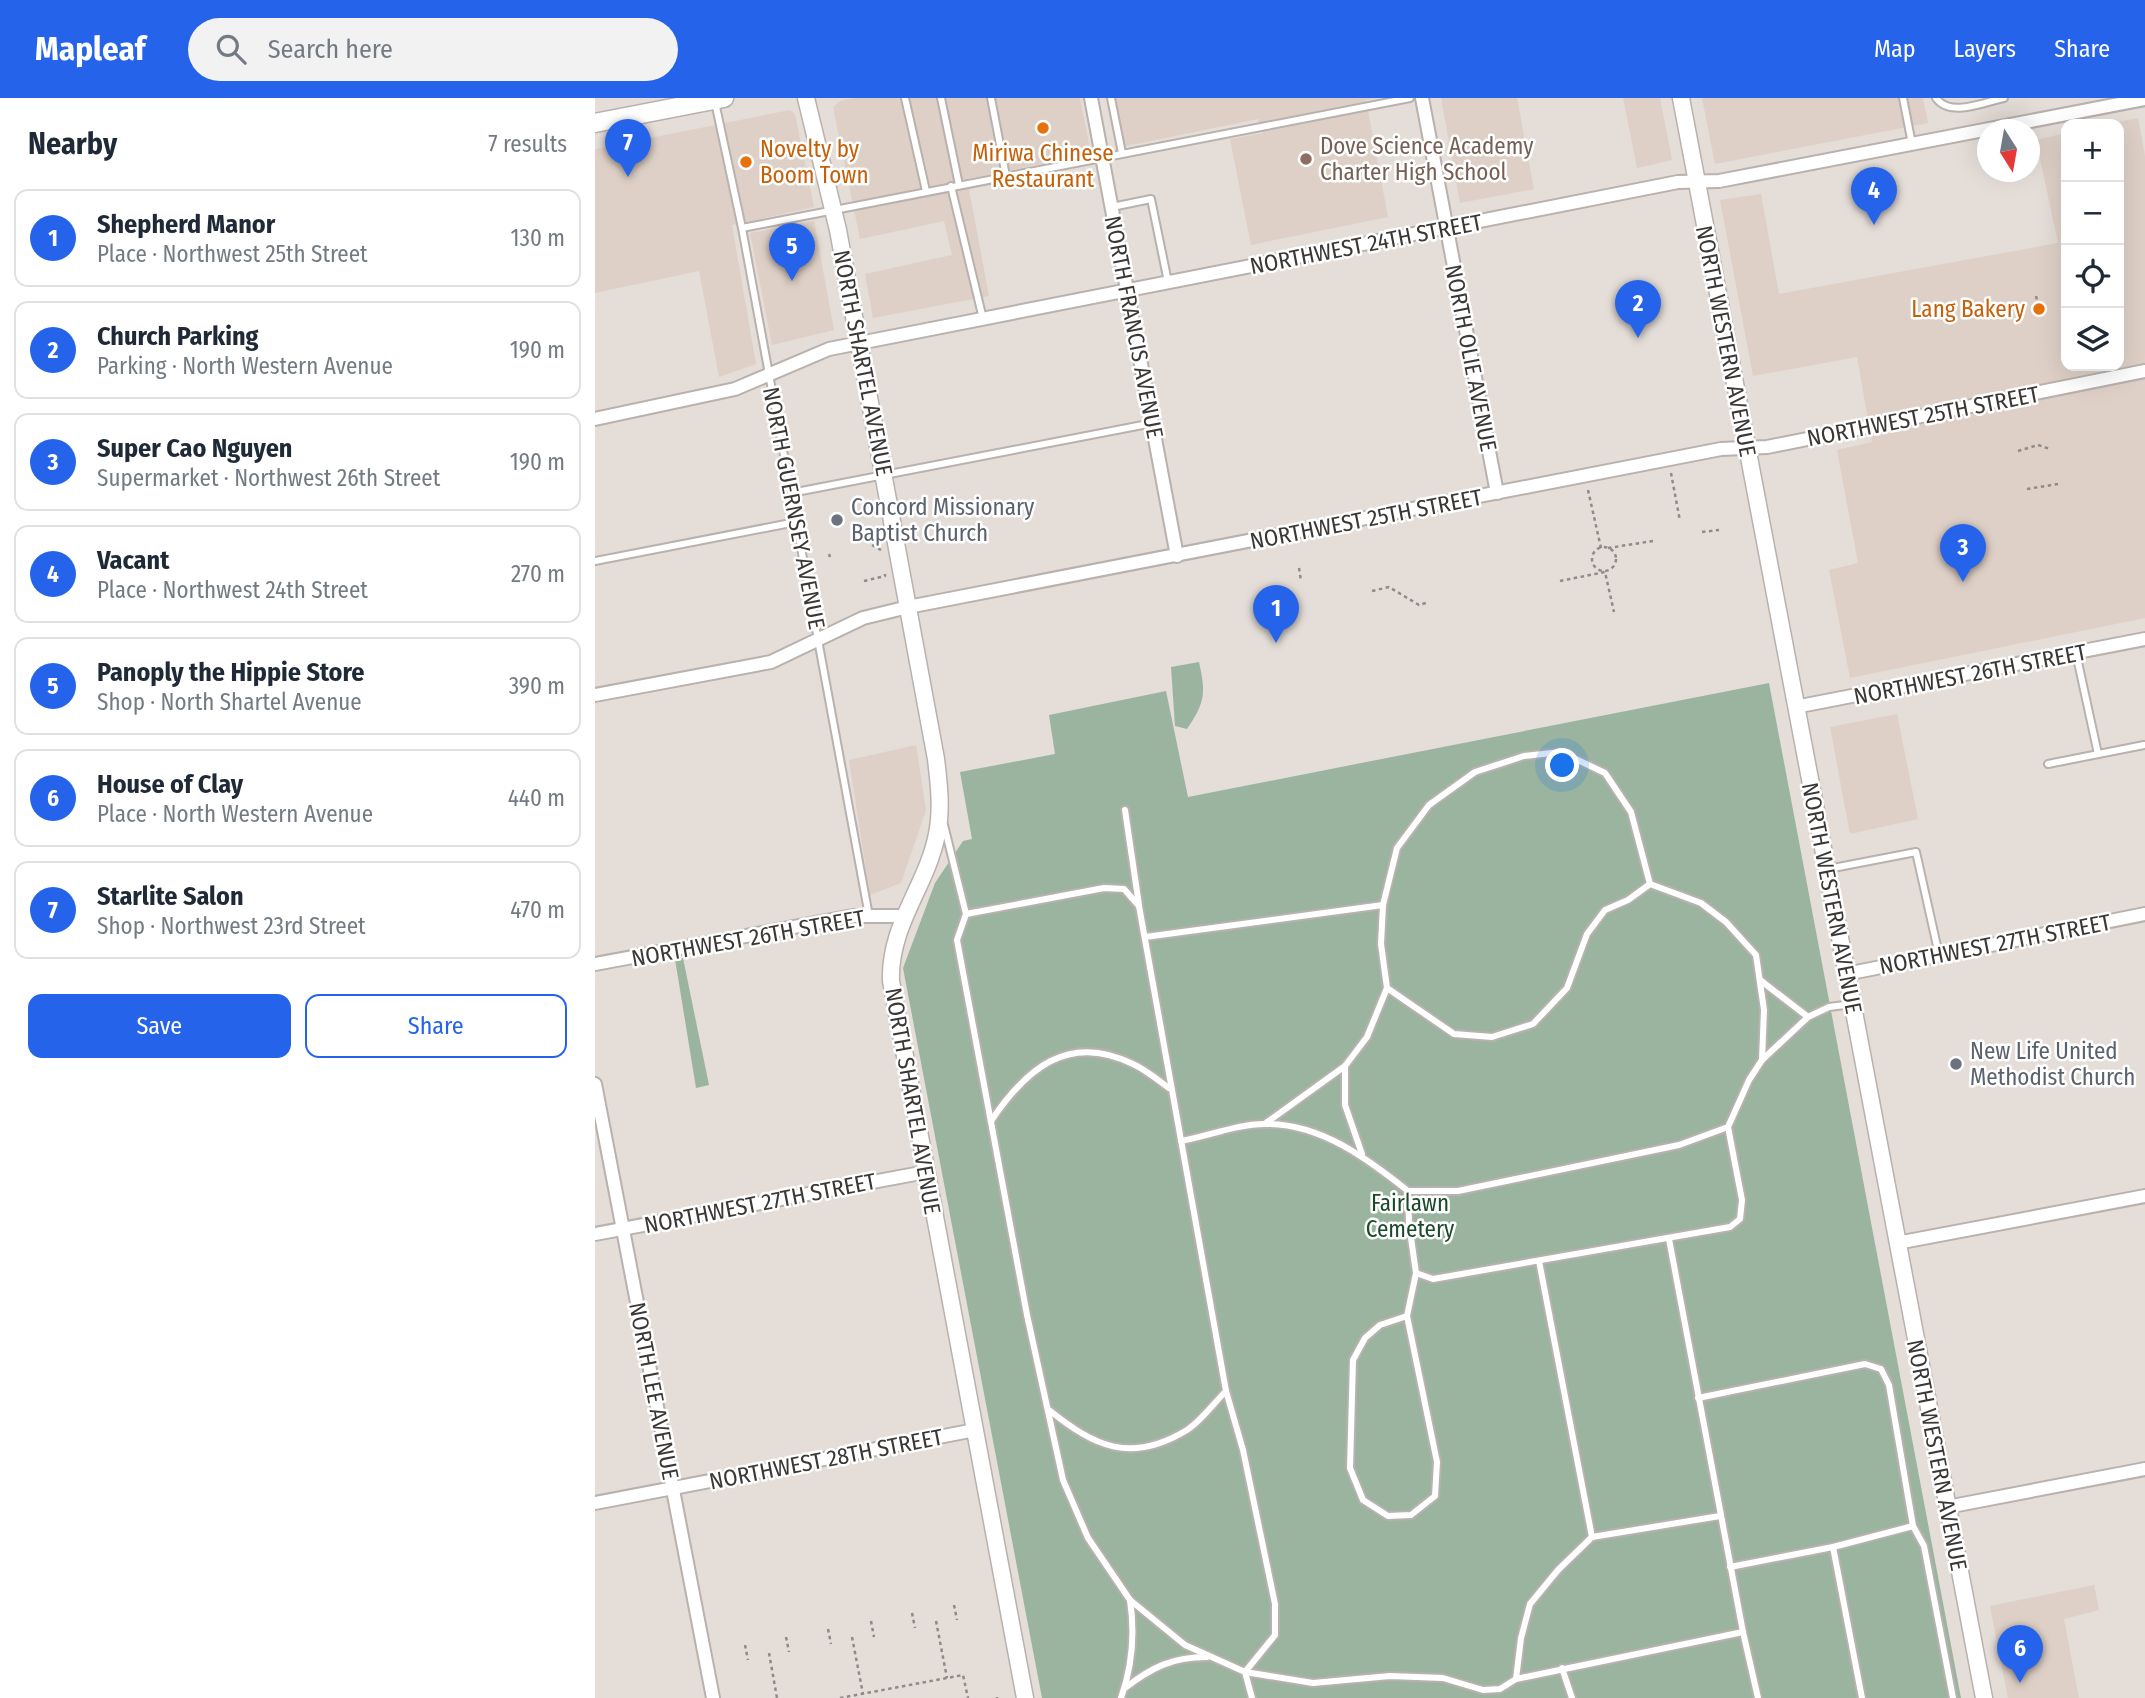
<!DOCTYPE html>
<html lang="en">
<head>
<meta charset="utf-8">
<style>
	body { margin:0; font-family:"Fira Sans Condensed",sans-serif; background:#f2f2f3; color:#1f2937 }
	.controls { position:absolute; right:21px; top:21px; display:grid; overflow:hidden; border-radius:14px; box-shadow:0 7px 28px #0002 }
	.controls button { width:63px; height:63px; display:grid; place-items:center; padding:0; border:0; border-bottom:2px solid #e0e1e3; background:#fff; color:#1f2937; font:35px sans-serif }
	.compass { position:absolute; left:1382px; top:21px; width:63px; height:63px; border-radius:50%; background:#fff; box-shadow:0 7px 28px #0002; rotate:169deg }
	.you { position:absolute; left:968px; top:668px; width:24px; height:24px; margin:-18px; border:5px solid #fff; border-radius:50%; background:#1a73e8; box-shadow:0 0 0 10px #1a73e833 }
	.badge { display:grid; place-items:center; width:46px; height:46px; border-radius:50%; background:#2563eb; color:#fff; font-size:23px; font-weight:700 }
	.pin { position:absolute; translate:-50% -58px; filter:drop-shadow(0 2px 4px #0008) }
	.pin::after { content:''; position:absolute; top:37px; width:24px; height:21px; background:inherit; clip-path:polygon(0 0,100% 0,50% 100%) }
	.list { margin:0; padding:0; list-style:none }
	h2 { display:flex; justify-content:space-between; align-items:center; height:91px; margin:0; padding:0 28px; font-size:30px }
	h2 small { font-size:23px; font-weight:400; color:#747a83 }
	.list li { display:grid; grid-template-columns:46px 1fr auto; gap:21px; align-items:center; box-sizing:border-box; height:98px; margin:0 14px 14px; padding:0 14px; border:2px solid #e0e1e3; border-radius:14px }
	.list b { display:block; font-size:26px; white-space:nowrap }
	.list p { margin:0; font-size:23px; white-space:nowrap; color:#747a83 }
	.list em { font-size:23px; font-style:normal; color:#747a83 }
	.actions { display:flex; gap:14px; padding:21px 28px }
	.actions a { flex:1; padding:16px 0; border:2px solid #2563eb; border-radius:14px; text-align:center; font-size:24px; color:#2563eb }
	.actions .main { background:#2563eb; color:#fff }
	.icon { flex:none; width:38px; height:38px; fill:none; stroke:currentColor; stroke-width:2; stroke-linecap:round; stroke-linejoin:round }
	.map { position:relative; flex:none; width:1550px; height:1600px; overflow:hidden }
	header { display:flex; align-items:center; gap:42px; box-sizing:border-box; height:98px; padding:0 35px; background:#2563eb; color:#fff }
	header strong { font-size:33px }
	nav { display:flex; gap:38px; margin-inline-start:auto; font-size:24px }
	.search { width:490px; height:63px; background:#f2f2f3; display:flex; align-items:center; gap:18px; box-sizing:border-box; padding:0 24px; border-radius:38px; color:#747a83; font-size:26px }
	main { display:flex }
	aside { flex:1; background:#fff }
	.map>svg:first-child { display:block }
	.built { fill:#ded0c7 }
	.green { fill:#9bb4a0 }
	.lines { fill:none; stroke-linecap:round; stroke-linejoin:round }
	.service-casing { stroke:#b8b1ad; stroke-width:10 }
	.minor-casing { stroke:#b8b1ad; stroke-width:16 }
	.tertiary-casing { stroke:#b8b1ad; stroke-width:19 }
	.secondary-casing { stroke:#b8b1ad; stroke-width:21 }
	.path { stroke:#908b87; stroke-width:2.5; stroke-dasharray:3.5 3.5; stroke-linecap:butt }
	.service { stroke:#fff; stroke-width:6 }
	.minor { stroke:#fff; stroke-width:12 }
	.tertiary { stroke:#fff; stroke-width:16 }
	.secondary { stroke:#fff; stroke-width:18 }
	.food-dot { fill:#e8710a; stroke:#fff; stroke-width:2.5 }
	.education-dot { fill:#8d6e63; stroke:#fff; stroke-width:2.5 }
	.worship-dot { fill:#6b7280; stroke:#fff; stroke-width:2.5 }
	.labels { text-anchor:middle; stroke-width:5; stroke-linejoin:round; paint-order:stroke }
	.education-label { font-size:23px; fill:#785e54; stroke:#fff; text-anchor:start }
	.food-label { font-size:23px; fill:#c56008; stroke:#fff; text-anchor:start }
	.street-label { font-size:23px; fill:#3a3735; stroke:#fff }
	.worship-label { font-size:23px; fill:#5b616d; stroke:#fff; text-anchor:start }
	.park-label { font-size:23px; fill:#1a4b29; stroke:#fff }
</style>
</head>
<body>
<header>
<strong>Mapleaf</strong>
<div class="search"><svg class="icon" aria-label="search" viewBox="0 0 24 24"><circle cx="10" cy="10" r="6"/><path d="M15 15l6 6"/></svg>Search here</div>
<nav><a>Map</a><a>Layers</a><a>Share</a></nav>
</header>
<main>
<aside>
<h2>Nearby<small>7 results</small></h2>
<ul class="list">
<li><span class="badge">1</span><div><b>Shepherd Manor</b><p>Place · Northwest 25th Street</p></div><em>130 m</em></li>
<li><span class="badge">2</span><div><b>Church Parking</b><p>Parking · North Western Avenue</p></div><em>190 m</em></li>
<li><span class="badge">3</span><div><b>Super Cao Nguyen</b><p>Supermarket · Northwest 26th Street</p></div><em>190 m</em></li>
<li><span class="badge">4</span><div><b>Vacant</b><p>Place · Northwest 24th Street</p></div><em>270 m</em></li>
<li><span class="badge">5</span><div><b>Panoply the Hippie Store</b><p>Shop · North Shartel Avenue</p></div><em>390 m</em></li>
<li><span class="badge">6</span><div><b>House of Clay</b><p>Place · North Western Avenue</p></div><em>440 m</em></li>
<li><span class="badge">7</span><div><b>Starlite Salon</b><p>Shop · Northwest 23rd Street</p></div><em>470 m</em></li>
</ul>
<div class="actions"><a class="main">Save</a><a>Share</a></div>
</aside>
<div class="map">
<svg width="1550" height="1600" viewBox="0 0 1550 1600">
	<rect width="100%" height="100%" fill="#e4ddd8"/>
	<g class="built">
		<path d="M 259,0 L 485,0 L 496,56 L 372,81 L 394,198 L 278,220 L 270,176 L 357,157 L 349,123 L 265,141 L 238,9 L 245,3 Z"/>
		<path d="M 512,0 L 781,0 L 771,2 L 793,119 L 656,147 L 635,41 L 668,35 L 663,21 L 522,50 Z"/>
		<path d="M 846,0 L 922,0 L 939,91 L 865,105 Z"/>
		<path d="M 1028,0 L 1065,0 L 1077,62 L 1042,70 Z"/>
		<path d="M 1107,0 L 1328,0 L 1333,25 L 1120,66 Z"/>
		<path d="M 195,12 L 200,16 L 219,109 L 137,127 L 161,266 L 124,279 L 104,173 L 0,195 L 0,51 Z"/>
		<path d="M 1543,20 L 1550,58 L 1550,520 L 1255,580 L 1234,472 L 1263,465 L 1242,352 L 1277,344 L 1262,259 L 1158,278 L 1125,102 L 1166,96 L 1184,196 L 1463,145 L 1441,42 L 1471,35 L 1471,268 L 1524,268 L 1524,26 L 1512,26 Z"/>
		<path d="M 219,123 L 239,232 L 177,247 L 155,135 Z"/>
		<path d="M 1302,616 L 1323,721 L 1255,736 L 1235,629 Z"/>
		<path d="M 321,647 L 331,712 L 306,785 L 275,797 L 254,662 Z"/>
		<path d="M 1499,1487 L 1504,1512 L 1469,1521 L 1484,1600 L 1413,1600 L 1395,1508 Z"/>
	</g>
	<g class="green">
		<path d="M 604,564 C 611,596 610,604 592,631 L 580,628 L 576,569 Z"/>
		<path d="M 1174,585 L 1366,1600 L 447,1600 L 308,870 L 340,785 L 368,743 L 377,741 L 365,674 L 460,656 L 454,617 L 571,593 L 593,699 Z"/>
		<path d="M 88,860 L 114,987 L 101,990 L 80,861 Z"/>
	</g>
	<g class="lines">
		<g class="service-casing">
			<g id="service">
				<path d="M 310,0 L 331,93"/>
				<path d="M 346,0 L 364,87"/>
				<path d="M 396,0 L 411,78"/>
				<path d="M 516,0 L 527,55"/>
				<path d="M 1308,0 L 1317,46"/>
				<path d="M 1341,0 C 1355,20 1389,4 1409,0"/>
				<path d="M 120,4 L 147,130 L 274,818"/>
				<path d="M 356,88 L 388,221"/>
				<path d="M 517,109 L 556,101 L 573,184"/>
				<path d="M 147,130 L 815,0"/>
				<path d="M 196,395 L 558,325"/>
				<path d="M 0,463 L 201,424"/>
				<path d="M 1481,555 L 1503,656"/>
				<path d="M 1453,666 L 1549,647"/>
				<path d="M 530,712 L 544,807"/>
				<path d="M 349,727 L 371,816 L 362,842 L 432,1217 L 468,1382 L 493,1440 L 535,1502 L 590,1547 L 650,1574 L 718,1585 L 795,1578 L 848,1580 L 888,1592 L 905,1591 L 921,1581 L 1148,1534"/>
				<path d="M 1233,771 L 1321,754 L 1344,857"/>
				<path d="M 371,816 L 509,790 L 529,791 L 544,808 L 631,1293 C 619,1305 606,1323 592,1332 C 536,1366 500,1349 454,1312"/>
				<path d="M 550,839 L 788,807"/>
				<path d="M 1165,882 L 1213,919 L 1234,909 L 1257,906"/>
				<path d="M 792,890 L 859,936 L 897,939 L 938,926 L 972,890 L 992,836 L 1010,812 L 1033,802 L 1055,786"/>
				<path d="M 1167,962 L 1213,919"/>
				<path d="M 750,968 L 750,1007 L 767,1056"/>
				<path d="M 396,1023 C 431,971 473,934 538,966 C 551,972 563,982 574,990"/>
				<path d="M 671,1025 L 750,968 L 772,939 L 792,890 L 786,846 L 788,807 L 802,750 L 834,707 L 880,674 L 929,658 L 966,654 L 1010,675 L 1036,714 L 1055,786"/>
				<path d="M 586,1043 C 613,1038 643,1026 670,1026 C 725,1025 773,1061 813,1093 L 814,1126 L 821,1175 L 838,1181 L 1135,1129 L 1145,1121 L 1147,1102 L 1133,1029"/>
				<path d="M 813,1093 L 863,1093 L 1084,1047 L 1133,1029 L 1154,982 L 1167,962 L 1169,912 L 1161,857 L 1131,824 L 1106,805 L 1055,786"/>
				<path d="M 1074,1141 L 1148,1534 L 1163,1600"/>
				<path d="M 944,1163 L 997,1439"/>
				<path d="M 812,1218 L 785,1227 L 770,1240 L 758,1262 L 755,1370 L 768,1402 L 793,1418 L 816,1417 L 840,1398 L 842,1364 L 812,1218 L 821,1175"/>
				<path d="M 631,1293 L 648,1352 L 680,1506 L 680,1537 L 650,1574 L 657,1600"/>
				<path d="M 1103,1300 L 1270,1266 L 1286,1271 L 1294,1287 L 1318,1428 L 1329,1448 L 1358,1600"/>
				<path d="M 1238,1449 L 1267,1600"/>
				<path d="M 1135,1469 L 1238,1449 L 1318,1428"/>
				<path d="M 967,1570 L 977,1600"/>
				<path d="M 921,1581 L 926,1540 L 935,1506 L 963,1472 L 997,1439 L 1125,1418"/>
				<path d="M 530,1590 C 557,1569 578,1559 612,1559"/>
				<path d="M 526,1600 C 537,1569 540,1535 535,1502"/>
			</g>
		</g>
		<g class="minor-casing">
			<g id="minor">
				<path d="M 496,0 L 582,458"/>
				<path d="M 827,0 L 902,395"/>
				<path d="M 0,321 L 140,291 L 234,251 L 1083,84 L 1124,83 L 1550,1"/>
				<path d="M 0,597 L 176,564 L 268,520 L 313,509 L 1126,351 L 1172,349 L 1550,273"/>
				<path d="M 1200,609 L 1550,541"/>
				<path d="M 0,866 L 258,818 L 307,818"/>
				<path d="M 1251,876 L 1550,816"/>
				<path d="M 0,986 L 118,1600"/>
				<path d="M 0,1136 L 331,1074"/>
				<path d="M 1302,1145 L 1550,1098"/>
				<path d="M 0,1405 L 380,1332"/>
				<path d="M 1352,1409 L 1550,1371"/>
			</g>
		</g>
		<g class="tertiary-casing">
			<g id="tertiary">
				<path d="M 211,0 L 243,132 L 341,661 C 344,686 347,711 342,736 C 332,788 294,827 296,883 L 430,1600"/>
				<path d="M 1086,0 L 1389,1600"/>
			</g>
		</g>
		<g class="secondary-casing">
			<path id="secondary" d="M 0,25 L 129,0"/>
		</g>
		<g class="path">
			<path d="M 1441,198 L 1444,211"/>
			<path d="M 1423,353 L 1443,347 L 1455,351"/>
			<path d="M 1076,375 L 1085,423"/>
			<path d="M 1432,391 L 1463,386"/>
			<path d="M 993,392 L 1006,450"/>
			<path d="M 1107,434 L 1124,432"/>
			<path d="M 277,447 L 286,452"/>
			<circle cx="1009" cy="461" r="12"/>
			<path d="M 1013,450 L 1058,443"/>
			<path d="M 234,456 L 235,459"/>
			<path d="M 704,470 L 706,483"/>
			<path d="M 269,483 L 290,478 L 290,476"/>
			<path d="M 965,483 L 1010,474 L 1019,514"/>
			<path d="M 777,493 L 794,489 L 824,507 L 831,505"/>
			<path d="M 359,1507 L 362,1522"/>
			<path d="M 317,1515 L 320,1530"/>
			<path d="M 276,1523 L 279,1539"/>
			<path d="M 341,1523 L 352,1580"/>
			<path d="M 233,1531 L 236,1546"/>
			<path d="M 191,1539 L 194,1554"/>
			<path d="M 257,1539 L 268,1596"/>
			<path d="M 150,1547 L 153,1562"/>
			<path d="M 174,1555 L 182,1600"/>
			<path d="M 402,1599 L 402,1600"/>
			<path d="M 245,1600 L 368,1577 L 373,1600"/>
		</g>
		<use href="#service" class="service"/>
		<use href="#minor" class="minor"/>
		<use href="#tertiary" class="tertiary"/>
		<use href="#secondary" class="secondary"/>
	</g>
	<g class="food-dot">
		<circle cx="448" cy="30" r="7"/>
		<circle cx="151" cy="64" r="7"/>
		<circle cx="1444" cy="211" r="7"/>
	</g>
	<circle class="education-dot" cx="711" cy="61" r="7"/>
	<g class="worship-dot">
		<circle cx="242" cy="422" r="7"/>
		<circle cx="1361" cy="966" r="7"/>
	</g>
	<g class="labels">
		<g class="education-label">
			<text x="725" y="56">Dove Science Academy<tspan x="725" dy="26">Charter High School</tspan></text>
		</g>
		<g class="food-label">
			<text x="165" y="59">Novelty by<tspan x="165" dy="26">Boom Town</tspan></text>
			<text x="448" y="63" text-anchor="middle">Miriwa Chinese<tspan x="448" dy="26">Restaurant</tspan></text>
			<text x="1430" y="219" text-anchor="end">Lang Bakery</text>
		</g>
		<g class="street-label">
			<text transform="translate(771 146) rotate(-11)" y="8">NORTHWEST 24TH STREET</text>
			<text transform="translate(539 229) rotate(79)" y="8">NORTH FRANCIS AVENUE</text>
			<text transform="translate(1131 243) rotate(79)" y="8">NORTH WESTERN AVENUE</text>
			<text transform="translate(876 260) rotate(79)" y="8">NORTH OLIE AVENUE</text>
			<text transform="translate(268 265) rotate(79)" y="8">NORTH SHARTEL AVENUE</text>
			<text transform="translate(1328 318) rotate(-11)" y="8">NORTHWEST 25TH STREET</text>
			<text transform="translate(199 410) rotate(79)" y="8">NORTH GUERNSEY AVENUE</text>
			<text transform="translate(771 421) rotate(-11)" y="8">NORTHWEST 25TH STREET</text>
			<text transform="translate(1375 576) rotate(-11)" y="8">NORTHWEST 26TH STREET</text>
			<text transform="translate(1237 800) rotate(79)" y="8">NORTH WESTERN AVENUE</text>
			<text transform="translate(153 840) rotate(-10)" y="8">NORTHWEST 26TH STREET</text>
			<text transform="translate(1400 846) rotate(-11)" y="8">NORTHWEST 27TH STREET</text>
			<text transform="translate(318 1003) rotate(80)" y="8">NORTH SHARTEL AVENUE</text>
			<text transform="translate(165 1105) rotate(-11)" y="8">NORTHWEST 27TH STREET</text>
			<text transform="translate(59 1293) rotate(79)" y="8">NORTH LEE AVENUE</text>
			<text transform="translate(1342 1357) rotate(79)" y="8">NORTH WESTERN AVENUE</text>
			<text transform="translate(231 1361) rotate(-11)" y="8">NORTHWEST 28TH STREET</text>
		</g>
		<g class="worship-label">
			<text x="256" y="417">Concord Missionary<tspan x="256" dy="26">Baptist Church</tspan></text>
			<text x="1375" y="961">New Life United<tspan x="1375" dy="26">Methodist Church</tspan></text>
		</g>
		<g class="park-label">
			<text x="815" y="1113">Fairlawn<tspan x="815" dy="26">Cemetery</tspan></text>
		</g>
	</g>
</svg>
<div class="controls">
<button>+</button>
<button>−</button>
<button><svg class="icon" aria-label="locate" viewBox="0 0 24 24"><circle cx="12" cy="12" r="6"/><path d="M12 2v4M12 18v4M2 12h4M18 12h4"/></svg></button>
<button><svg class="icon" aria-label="layers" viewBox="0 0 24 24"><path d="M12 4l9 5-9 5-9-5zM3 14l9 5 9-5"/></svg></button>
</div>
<svg class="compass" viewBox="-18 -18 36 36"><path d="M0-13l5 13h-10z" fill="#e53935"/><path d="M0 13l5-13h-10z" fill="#747a83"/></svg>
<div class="you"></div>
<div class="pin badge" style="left:681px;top:545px">1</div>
<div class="pin badge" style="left:1043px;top:240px">2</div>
<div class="pin badge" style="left:1368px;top:484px">3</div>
<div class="pin badge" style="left:1279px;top:127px">4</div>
<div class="pin badge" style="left:197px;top:183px">5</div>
<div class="pin badge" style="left:1425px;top:1585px">6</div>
<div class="pin badge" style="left:33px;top:79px">7</div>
</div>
</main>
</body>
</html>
